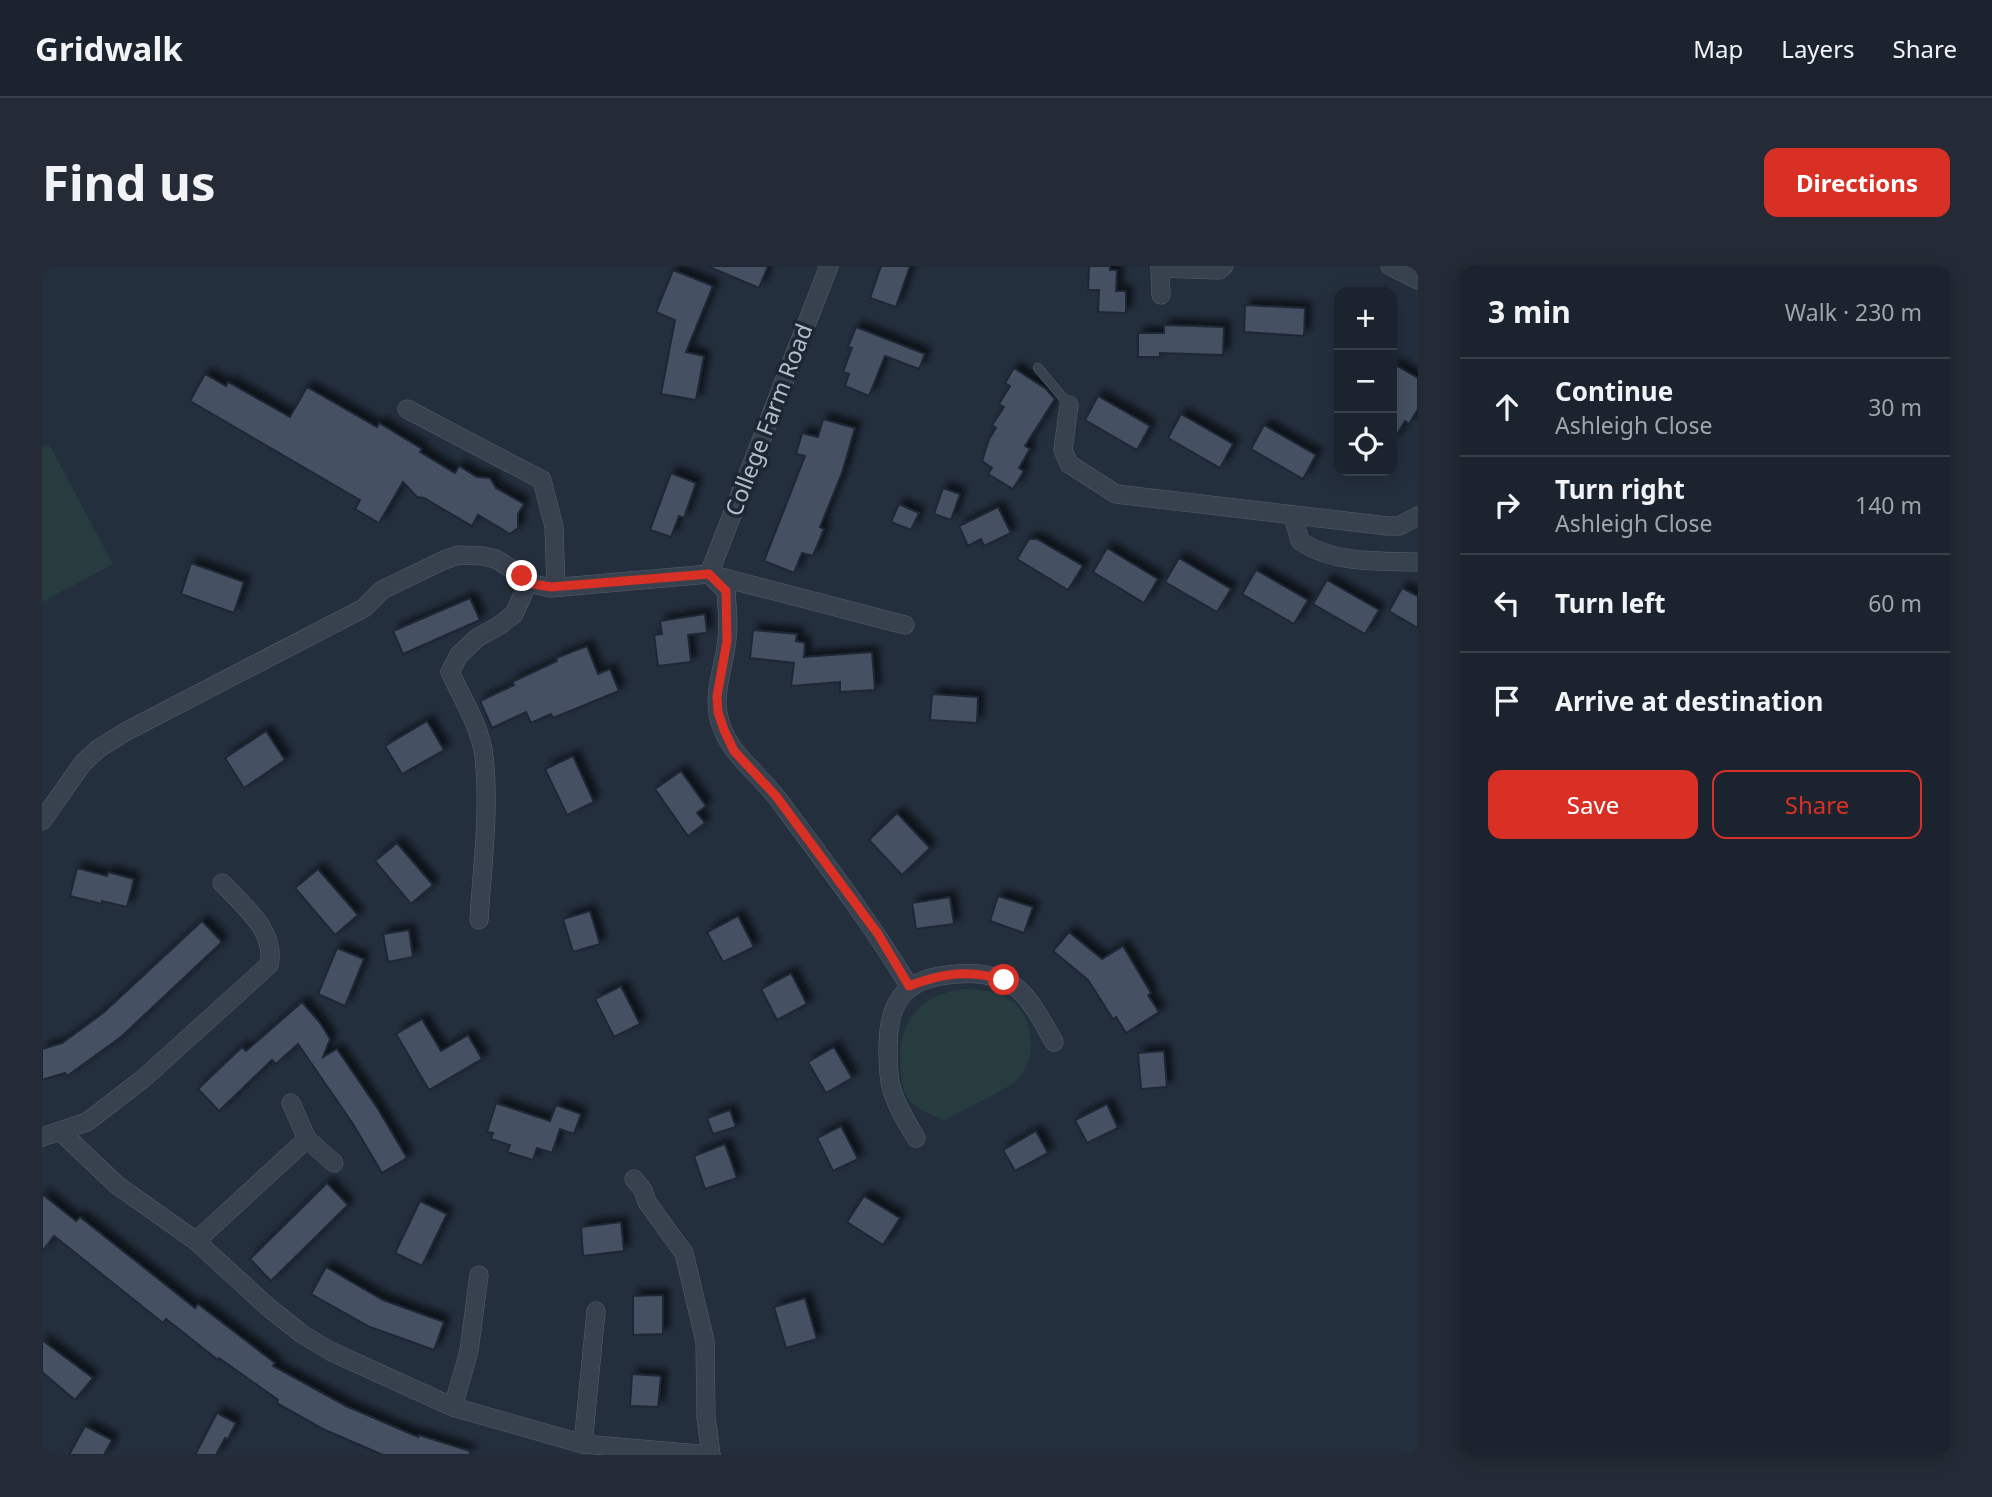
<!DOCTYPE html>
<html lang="en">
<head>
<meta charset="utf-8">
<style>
	body { margin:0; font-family:"Noto Sans",sans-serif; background:#242b36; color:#f1f3f6 }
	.controls { position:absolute; right:21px; top:21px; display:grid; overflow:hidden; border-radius:14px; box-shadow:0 4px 18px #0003 }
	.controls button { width:63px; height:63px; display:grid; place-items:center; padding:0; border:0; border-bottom:2px solid #39404a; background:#1b232e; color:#f1f3f6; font:35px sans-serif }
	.stop { position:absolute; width:21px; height:21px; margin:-16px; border:5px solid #d93025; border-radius:50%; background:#fff }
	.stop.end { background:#d93025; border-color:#fff; box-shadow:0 2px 7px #0008 }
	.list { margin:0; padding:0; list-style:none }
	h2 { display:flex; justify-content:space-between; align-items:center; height:91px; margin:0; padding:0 28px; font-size:30px }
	h2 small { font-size:23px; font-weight:400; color:#a0a4aa }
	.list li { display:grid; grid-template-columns:46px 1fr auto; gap:21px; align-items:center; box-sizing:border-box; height:98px; padding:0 28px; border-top:2px solid #39404a }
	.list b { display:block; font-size:26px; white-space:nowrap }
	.list p { margin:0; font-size:23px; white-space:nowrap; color:#a0a4aa }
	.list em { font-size:23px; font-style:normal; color:#a0a4aa }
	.actions { display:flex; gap:14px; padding:21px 28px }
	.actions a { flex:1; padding:16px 0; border:2px solid #d93025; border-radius:14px; text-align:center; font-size:24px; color:#d93025 }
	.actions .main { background:#d93025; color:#fff }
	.icon { flex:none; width:38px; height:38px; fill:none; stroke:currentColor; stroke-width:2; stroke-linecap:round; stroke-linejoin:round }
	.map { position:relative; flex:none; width:1376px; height:1189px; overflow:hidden; border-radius:14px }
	header { display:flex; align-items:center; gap:42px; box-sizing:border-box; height:98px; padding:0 35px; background:#1b232e; border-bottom:2px solid #39404a }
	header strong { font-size:33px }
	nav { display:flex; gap:38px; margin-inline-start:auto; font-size:24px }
	.intro { display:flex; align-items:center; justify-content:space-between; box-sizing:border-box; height:168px; padding:0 42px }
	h1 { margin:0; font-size:49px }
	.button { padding:18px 32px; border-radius:14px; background:#d93025; color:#fff; font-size:24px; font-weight:700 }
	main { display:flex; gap:42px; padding:0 42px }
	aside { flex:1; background:#1b232e; border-radius:14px; box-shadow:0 4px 18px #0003 }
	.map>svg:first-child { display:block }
	.green { fill:#263c3f }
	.building { fill:#455162; stroke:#1f2835; stroke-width:2; filter:url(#shadow) }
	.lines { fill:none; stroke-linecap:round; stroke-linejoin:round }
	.lane-casing { stroke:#565f6c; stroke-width:10 }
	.street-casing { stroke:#565f6c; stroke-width:19 }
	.lane { stroke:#38414e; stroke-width:9 }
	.street { stroke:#38414e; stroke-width:18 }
	.route { stroke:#d93025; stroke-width:9 }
	.labels { text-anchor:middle; stroke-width:7; stroke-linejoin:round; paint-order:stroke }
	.street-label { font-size:23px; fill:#b4bcc9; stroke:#1d2633 }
</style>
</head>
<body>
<header>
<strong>Gridwalk</strong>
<nav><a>Map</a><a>Layers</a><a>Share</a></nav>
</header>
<div class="intro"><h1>Find us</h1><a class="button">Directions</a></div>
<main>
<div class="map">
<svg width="1376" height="1189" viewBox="0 0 1376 1189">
	<defs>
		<filter id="shadow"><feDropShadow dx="6" dy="-6" stdDeviation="3.5" flood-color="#0009"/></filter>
	</defs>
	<rect width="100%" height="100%" fill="#242f3e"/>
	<g class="green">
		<path d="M 7,178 L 71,298 L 0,336 L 0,181 Z"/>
		<path d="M 921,723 C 962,723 988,736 989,780 C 989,791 983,807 975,814 C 957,828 924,842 903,854 C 890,849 875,844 866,832 C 861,826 860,815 859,806 C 854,760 874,729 921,723 Z"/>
	</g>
	<g class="building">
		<path d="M 665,0 L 726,0 L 717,22 Z"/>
		<path d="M 839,0 L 868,0 L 854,41 L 828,32 Z"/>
		<path d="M 1047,0 L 1068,0 L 1068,4 L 1075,4 L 1074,25 L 1084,25 L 1084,47 L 1056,46 L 1057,24 L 1046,24 Z"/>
		<path d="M 631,4 L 671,20 L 644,86 L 662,90 L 654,134 L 619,128 L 633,54 L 614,46 Z"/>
		<path d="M 1203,39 L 1263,42 L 1262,70 L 1202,66 Z"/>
		<path d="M 1122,59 L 1182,61 L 1181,89 L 1118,87 L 1118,91 L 1096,91 L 1096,67 L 1122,67 Z"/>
		<path d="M 814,61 L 883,88 L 877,103 L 843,90 L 827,130 L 803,120 L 807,108 L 801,106 L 810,82 L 806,81 Z"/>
		<path d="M 1350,97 L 1376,112 L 1376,143 L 1367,158 L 1363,155 L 1350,177 Z"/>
		<path d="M 972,102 L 1004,123 L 1013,133 L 983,180 L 988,183 L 977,202 L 982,205 L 971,223 L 946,208 L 950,202 L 940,195 L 947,173 L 954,162 L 950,159 L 962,141 L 957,138 L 968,120 L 963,117 Z"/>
		<path d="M 163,108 L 184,120 L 186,116 L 248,151 L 265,121 L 335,161 L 337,157 L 380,183 L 378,186 L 413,207 L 417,200 L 435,211 L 448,212 L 454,222 L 482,238 L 476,248 L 476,262 L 468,268 L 436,249 L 430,260 L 382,232 L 375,231 L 361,216 L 337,257 L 313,243 L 318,234 L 148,135 Z"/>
		<path d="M 1056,130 L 1108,160 L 1095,184 L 1043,154 Z"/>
		<path d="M 1139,148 L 1191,178 L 1178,202 L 1126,172 Z"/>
		<path d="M 781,153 L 813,162 L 800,207 L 778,261 L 782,263 L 771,290 L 760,287 L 752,307 L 722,295 L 763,190 L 754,188 L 760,167 L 776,171 Z"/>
		<path d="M 1222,159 L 1274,189 L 1261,213 L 1209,183 Z"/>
		<path d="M 629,207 L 654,217 L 642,252 L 637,250 L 629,271 L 608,264 Z"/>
		<path d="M 901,222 L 918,228 L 909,254 L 892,248 Z"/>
		<path d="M 857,238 L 877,247 L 869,264 L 849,256 Z"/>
		<path d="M 956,241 L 969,267 L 942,280 L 939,273 L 926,280 L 917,260 Z"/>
		<path d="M 987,273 L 995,273 L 1041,300 L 1026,324 L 975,293 Z"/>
		<path d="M 1065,282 L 1116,313 L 1102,337 L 1051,306 Z"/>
		<path d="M 1137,292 L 1189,323 L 1175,346 L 1123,316 Z"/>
		<path d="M 149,297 L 202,316 L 192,347 L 139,328 Z"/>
		<path d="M 1214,304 L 1266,334 L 1252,358 L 1200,328 Z"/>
		<path d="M 1285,314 L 1337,344 L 1323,368 L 1271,338 Z"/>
		<path d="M 1360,322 L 1376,330 L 1376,362 L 1347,345 Z"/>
		<path d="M 428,332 L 438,354 L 361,388 L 351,365 Z"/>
		<path d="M 663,348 L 665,367 L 646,369 L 649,396 L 616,400 L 612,369 L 620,368 L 618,355 Z"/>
		<path d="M 711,364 L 755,368 L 754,375 L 763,377 L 762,391 L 830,386 L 833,424 L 798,426 L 798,416 L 749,420 L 752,397 L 708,392 Z"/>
		<path d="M 545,380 L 556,408 L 568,403 L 577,425 L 511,452 L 509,448 L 489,457 L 484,446 L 450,462 L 438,435 L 472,419 L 470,416 L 515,395 L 514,392 Z"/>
		<path d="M 890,428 L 936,431 L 935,457 L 888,454 Z"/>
		<path d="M 385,455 L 402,484 L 360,508 L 343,480 Z"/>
		<path d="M 224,465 L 243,494 L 202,522 L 183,492 Z"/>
		<path d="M 531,490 L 552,536 L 525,549 L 503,503 Z"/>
		<path d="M 639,505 L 664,540 L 655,547 L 663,557 L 646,570 L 613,523 Z"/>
		<path d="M 855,547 L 888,582 L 860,609 L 827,574 Z"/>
		<path d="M 355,577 L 391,619 L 369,638 L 333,595 Z"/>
		<path d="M 35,602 L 65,610 L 66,606 L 92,613 L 85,641 L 60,635 L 60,638 L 28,630 Z"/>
		<path d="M 276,603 L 316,649 L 293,669 L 253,622 Z"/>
		<path d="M 956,630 L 991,641 L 982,667 L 948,655 Z"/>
		<path d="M 908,631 L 912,658 L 874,663 L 870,637 Z"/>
		<path d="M 548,645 L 558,678 L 531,686 L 521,653 Z"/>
		<path d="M 696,650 L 712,681 L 681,696 L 665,666 Z"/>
		<path d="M 160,655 L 180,676 L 79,771 L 25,810 L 23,807 L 0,814 L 0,783 L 20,777 L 61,747 Z"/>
		<path d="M 367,664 L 371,691 L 346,696 L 341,668 Z"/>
		<path d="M 1027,666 L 1060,693 L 1081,680 L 1109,727 L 1106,729 L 1117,746 L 1084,767 L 1074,751 L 1071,753 L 1046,714 L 1011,685 Z"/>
		<path d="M 295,682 L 322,693 L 303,740 L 276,728 Z"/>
		<path d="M 749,707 L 765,738 L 735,754 L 719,723 Z"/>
		<path d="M 579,720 L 598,758 L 572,771 L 553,733 Z"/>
		<path d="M 260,736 L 279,758 L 288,773 L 281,791 L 295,783 L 336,843 L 365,892 L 340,907 L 311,858 L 256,778 L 234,798 L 230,794 L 177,845 L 156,823 L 200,781 L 204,785 Z"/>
		<path d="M 380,753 L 399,785 L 426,769 L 440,793 L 387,824 L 354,768 Z"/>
		<path d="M 792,781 L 810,812 L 784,827 L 766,796 Z"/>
		<path d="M 1122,785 L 1125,821 L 1099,823 L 1096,787 Z"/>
		<path d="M 454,837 L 508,855 L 514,839 L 539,848 L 532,868 L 518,863 L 510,887 L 495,882 L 491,894 L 465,886 L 468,879 L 449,873 L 451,867 L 445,866 Z"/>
		<path d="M 1065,838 L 1076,862 L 1045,877 L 1033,854 Z"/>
		<path d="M 688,844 L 694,861 L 671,868 L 665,852 Z"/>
		<path d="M 799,860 L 816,893 L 791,905 L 775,872 Z"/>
		<path d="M 994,865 L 1006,887 L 973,905 L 961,884 Z"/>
		<path d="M 683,878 L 695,912 L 663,923 L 652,890 Z"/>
		<path d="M 285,917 L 306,939 L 229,1015 L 208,993 Z"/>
		<path d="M 0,928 L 34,955 L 38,951 L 153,1042 L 156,1038 L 233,1097 L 231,1100 L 304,1140 L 376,1171 L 377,1169 L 428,1185 L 428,1189 L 341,1189 L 283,1164 L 235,1137 L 236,1134 L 177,1092 L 176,1094 L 124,1053 L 121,1057 L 12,970 L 0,986 Z"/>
		<path d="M 822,930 L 858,952 L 841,979 L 805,956 Z"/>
		<path d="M 378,935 L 405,948 L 380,1000 L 353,987 Z"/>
		<path d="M 579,956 L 582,985 L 541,990 L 539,961 Z"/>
		<path d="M 284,1001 L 341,1034 L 402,1056 L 392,1084 L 328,1061 L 269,1028 Z"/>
		<path d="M 621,1029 L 621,1068 L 591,1069 L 591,1030 Z"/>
		<path d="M 763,1032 L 775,1073 L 744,1082 L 732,1041 Z"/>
		<path d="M 0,1074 L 51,1112 L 33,1134 L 0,1106 Z"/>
		<path d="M 590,1108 L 619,1110 L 616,1141 L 588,1140 Z"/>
		<path d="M 175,1147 L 194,1157 L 186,1173 L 183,1172 L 174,1189 L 153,1189 Z"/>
		<path d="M 43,1160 L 70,1174 L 62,1189 L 27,1189 Z"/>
	</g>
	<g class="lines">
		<g class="lane-casing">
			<path id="lane" d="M 996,102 L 1027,139"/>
		</g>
		<g class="street-casing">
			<g id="street">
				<path d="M 1118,0 L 1119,29"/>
				<path d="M 1348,0 L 1376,14"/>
				<path d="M 1118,2 L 1177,4 L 1182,0"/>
				<path d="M 1027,139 L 1021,184 L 1027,198 L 1074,228 L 1346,260 L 1357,260 L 1376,250"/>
				<path d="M 365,143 L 500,214 L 512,261 L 514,321"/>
				<path d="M 1251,250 L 1258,275 C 1291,298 1338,295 1376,296"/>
				<path d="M 667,308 L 684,325 C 685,341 687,357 685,373 C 683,397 672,422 676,447 C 682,485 714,504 736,533 C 781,594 828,655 867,720"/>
				<path d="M 667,308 L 787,0"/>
				<path d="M 0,555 L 41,497 L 56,483 L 83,466 L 322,342 L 340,324 L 402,294 L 416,289 L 441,290 L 454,293 L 480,310 L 486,317 L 509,322 L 667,308 L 863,359"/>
				<path d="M 437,654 C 440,602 448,544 442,491 C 439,462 420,432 408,406 L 417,389 L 435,372 L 458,359 L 472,348 L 486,317"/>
				<path d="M 249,837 L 265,873 L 292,897"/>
				<path d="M 18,865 L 45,856 L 102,812 L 227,699 C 235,666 201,639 180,617"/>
				<path d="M 0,871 L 18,865 L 75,919 L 154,975 L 226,1041 L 260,1068 L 288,1085 L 411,1141 L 541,1178 L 669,1189"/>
				<path d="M 874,872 C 865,857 855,841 850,824 C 846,812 846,796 846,782 C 846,732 865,711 915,708 C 937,706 958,709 976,723 C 991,736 1002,759 1012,776"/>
				<path d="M 592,913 L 601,924 L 605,936 L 642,987 L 663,1075 L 664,1151 L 669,1189"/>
				<path d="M 154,975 L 265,873"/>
				<path d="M 411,1141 L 427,1085 L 437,1009"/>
				<path d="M 541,1178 L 554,1045"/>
			</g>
		</g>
		<use href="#lane" class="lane"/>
		<use href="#street" class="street"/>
	</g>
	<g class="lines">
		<path class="route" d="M 480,310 L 486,317 L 509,321 L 667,308 L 684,325 L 685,375 L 675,430 L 676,446 L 682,464 L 692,485 L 734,530 L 836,668 L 867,720 C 900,707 929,703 962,714"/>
	</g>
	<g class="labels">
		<g class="street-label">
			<text transform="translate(727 154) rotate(-69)" y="8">College Farm Road</text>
		</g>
	</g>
</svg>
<div class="controls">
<button>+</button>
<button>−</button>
<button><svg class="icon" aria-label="locate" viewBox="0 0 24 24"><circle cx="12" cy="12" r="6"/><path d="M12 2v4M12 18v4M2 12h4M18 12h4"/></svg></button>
</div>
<div class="stop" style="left:962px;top:714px"></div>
<div class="stop end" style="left:480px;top:310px"></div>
</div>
<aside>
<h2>3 min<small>Walk · 230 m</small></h2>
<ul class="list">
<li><svg class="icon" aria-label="ahead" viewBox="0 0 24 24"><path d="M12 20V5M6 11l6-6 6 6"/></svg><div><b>Continue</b><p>Ashleigh Close</p></div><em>30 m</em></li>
<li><svg class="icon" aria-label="right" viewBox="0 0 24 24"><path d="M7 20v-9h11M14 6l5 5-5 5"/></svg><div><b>Turn right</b><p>Ashleigh Close</p></div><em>140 m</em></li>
<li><svg class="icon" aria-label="left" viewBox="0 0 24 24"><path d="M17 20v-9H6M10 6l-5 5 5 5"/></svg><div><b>Turn left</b></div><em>60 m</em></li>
<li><svg class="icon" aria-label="arrive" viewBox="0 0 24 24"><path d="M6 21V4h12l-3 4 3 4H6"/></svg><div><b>Arrive at destination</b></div></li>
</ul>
<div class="actions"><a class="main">Save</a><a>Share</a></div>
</aside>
</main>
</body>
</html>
